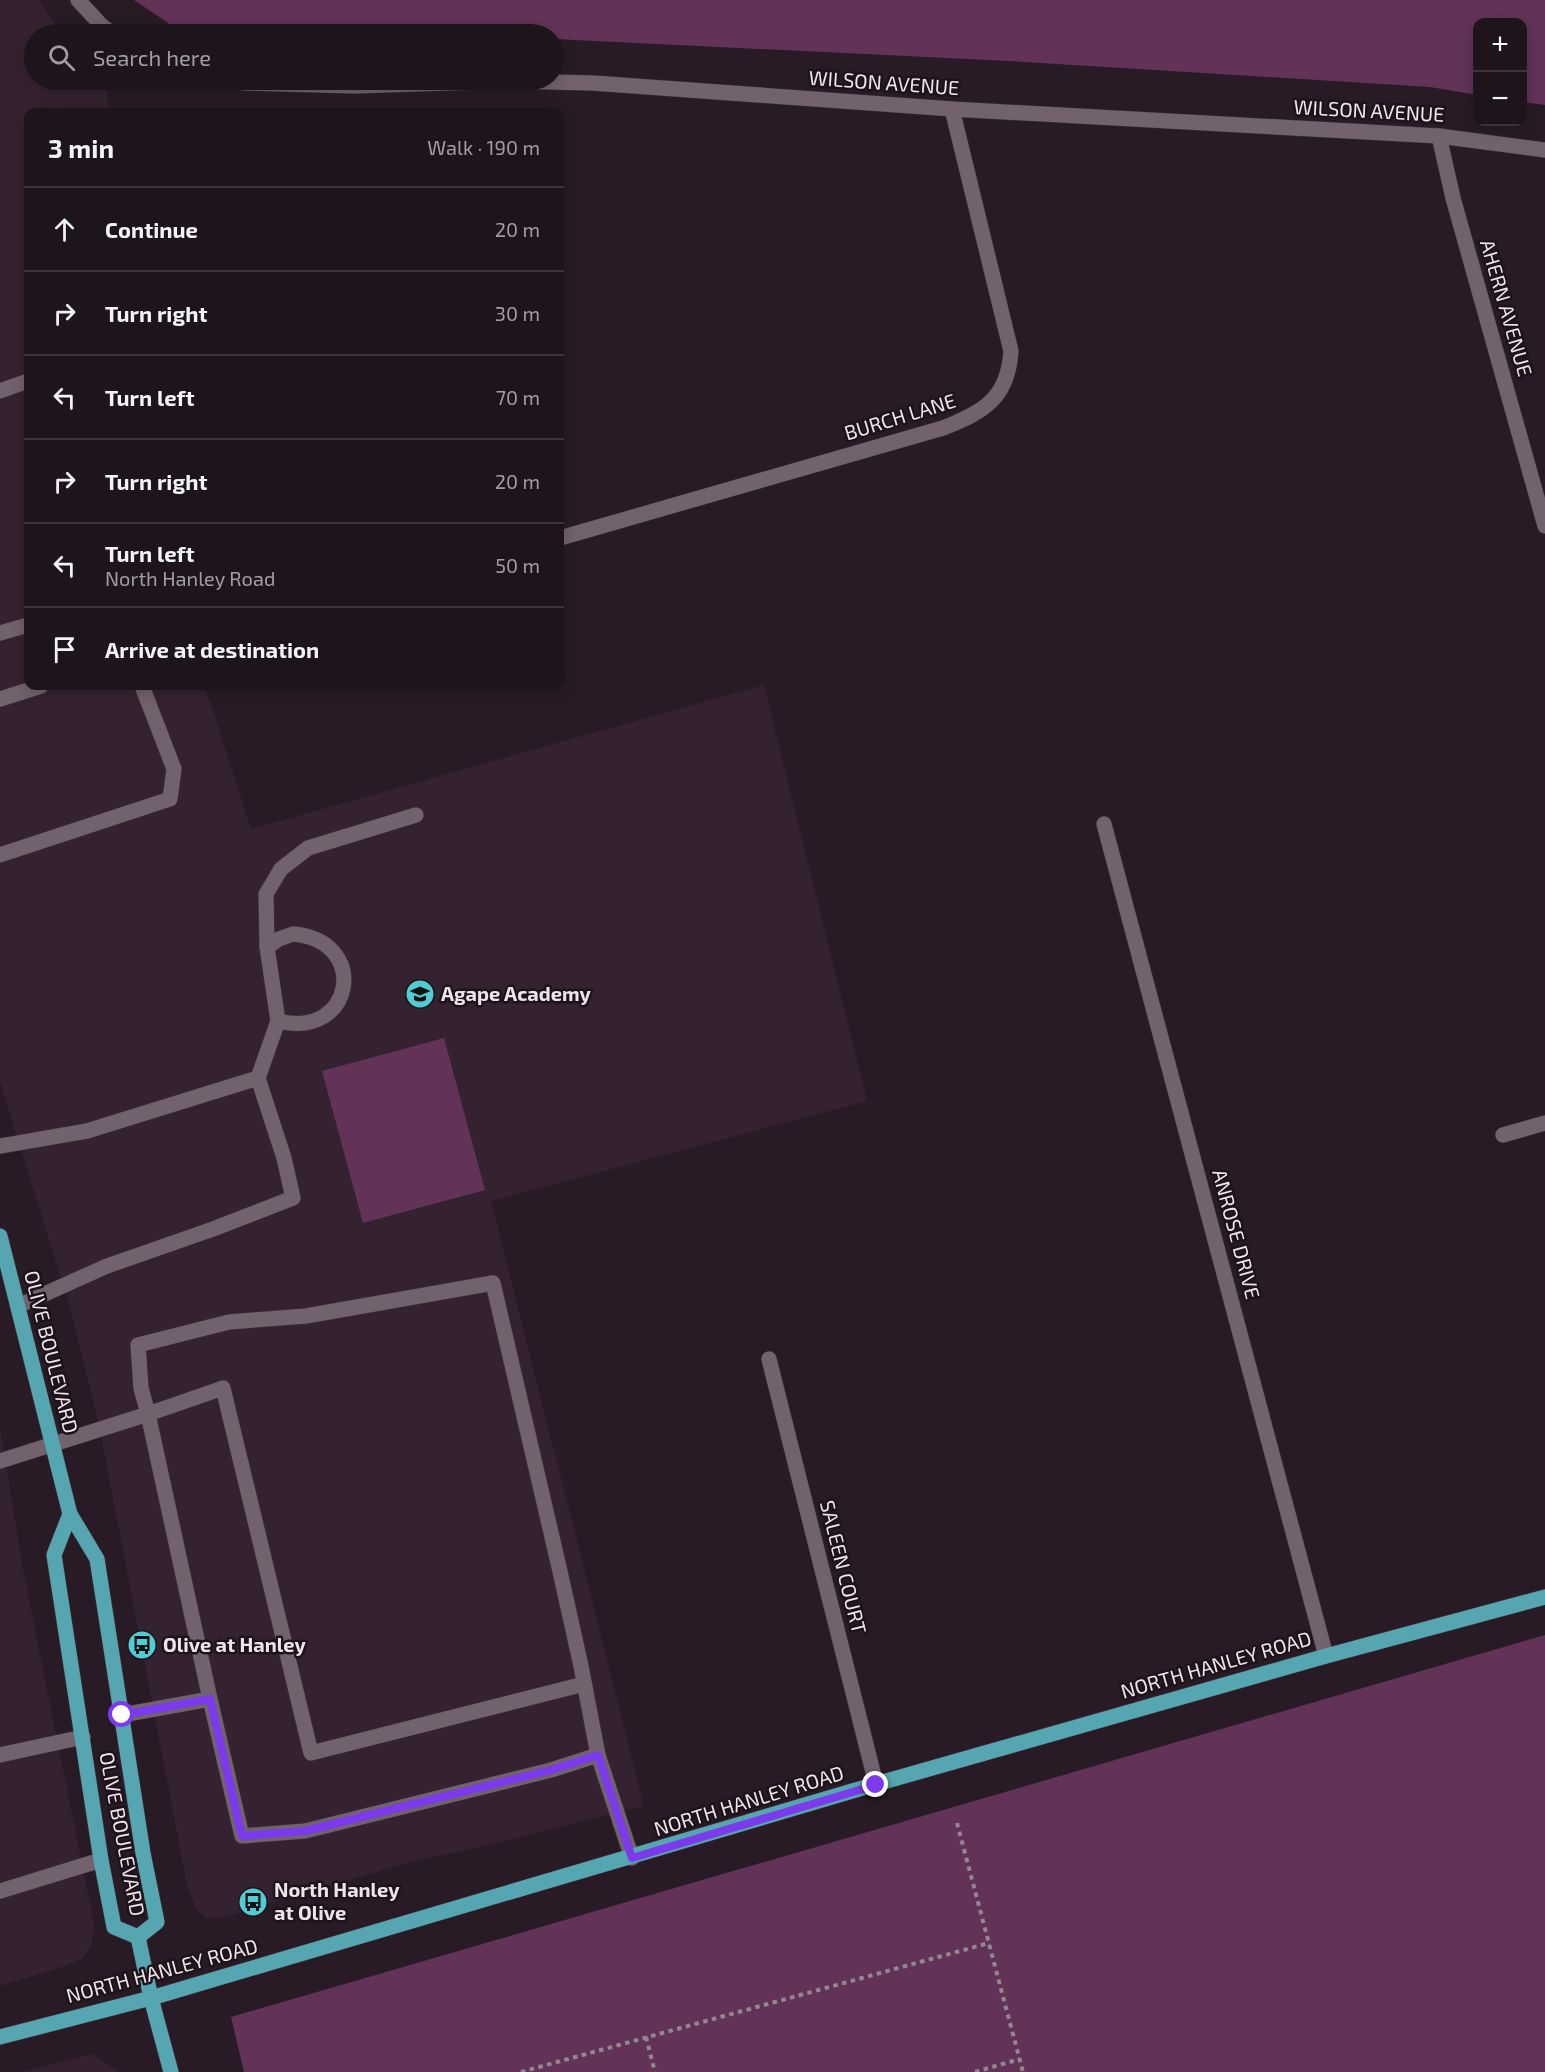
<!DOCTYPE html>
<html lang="en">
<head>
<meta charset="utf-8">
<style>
	body { margin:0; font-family:"Exo 2",sans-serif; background:#2b2129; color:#f1f3f6 }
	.controls { position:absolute; right:18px; top:18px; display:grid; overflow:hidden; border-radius:12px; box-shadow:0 3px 15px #0003 }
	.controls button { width:54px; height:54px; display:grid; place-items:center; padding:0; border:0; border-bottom:2px solid #3c333b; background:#1e141c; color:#f1f3f6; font:30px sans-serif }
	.stop { position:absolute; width:18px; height:18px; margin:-14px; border:4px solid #7c3aed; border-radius:50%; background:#fff }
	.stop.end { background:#7c3aed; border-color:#fff; box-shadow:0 2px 6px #0008 }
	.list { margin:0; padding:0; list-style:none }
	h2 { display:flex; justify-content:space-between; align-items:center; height:78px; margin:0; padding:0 24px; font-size:26px }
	h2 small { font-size:20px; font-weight:400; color:#a19ea3 }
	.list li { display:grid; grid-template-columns:39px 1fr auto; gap:18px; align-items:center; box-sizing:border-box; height:84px; padding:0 24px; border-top:2px solid #3c333b }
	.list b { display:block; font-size:22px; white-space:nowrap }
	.list p { margin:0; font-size:20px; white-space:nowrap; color:#a19ea3 }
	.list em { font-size:20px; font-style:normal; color:#a19ea3 }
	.icon { flex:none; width:33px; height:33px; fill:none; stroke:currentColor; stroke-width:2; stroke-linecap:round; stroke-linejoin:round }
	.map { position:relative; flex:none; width:1545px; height:2072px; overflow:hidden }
	.search { position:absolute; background:#1e141c; box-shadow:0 3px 15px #0003; left:24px; top:24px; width:540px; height:66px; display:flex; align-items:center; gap:15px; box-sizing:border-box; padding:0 21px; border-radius:33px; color:#a19ea3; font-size:22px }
	.panel { position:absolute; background:#1e141c; box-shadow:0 3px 15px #0003; left:24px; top:108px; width:540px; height:582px; border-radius:12px }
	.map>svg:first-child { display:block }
	.built { fill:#352230 }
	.green { fill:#623357 }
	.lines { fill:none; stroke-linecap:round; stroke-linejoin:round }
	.service-casing { stroke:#41373f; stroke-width:16 }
	.minor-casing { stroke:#41373f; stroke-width:16 }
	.primary-casing { stroke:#41373f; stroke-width:16 }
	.path { stroke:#938890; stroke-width:4; stroke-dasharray:4.5 4.5; stroke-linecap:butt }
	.service { stroke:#72626d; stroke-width:15 }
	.minor { stroke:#72626d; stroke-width:15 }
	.primary { stroke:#55a6b0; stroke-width:15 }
	.route { stroke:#7c3aed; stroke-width:8 }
	.labels { text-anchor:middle; stroke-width:5; stroke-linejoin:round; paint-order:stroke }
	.street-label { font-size:20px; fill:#eee5eb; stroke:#1e121b }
	.poi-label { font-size:20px; font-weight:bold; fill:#eee5eb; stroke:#1e121b; text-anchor:start }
</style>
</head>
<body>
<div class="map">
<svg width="1545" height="2072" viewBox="0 0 1545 2072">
	<rect width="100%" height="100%" fill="#281b25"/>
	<g class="built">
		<path d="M 0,0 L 38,0 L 63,34 L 34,34 L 34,80 L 105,80 L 109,112 L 28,112 L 28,686 L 205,686 L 251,829 L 764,685 L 867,1101 L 491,1201 L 644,1806 L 502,1842 L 407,1863 L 227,1916 L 207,1919 L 195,1907 L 187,1885 L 99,1425 L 70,1307 L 0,1082 Z"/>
		<path d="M 0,1428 L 23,1569 L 94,1924 L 92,1943 L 83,1958 L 65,1966 L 0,1986 Z"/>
		<path d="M 92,2054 L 120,2072 L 23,2072 L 76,2058 Z"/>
	</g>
	<g class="green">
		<path d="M 134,0 L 1545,0 L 1545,105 L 1523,102 L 1522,22 L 1478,22 L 1477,95 L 1430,87 L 1009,61 L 554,39 L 554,34 L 204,34 L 174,27 Z"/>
		<path d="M 444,1038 L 485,1190 L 363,1223 L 322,1071 Z"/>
		<path d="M 1545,1635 L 1545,2072 L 244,2072 L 231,2017 Z"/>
	</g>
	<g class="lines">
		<g class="service-casing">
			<g id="service">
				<path d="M 0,391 L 28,381"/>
				<path d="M 0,633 L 28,625"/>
				<path d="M 0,699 L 41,686"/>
				<path d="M 0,855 L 170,799 L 174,769 L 142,686"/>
				<path d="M 293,934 C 370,940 355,1040 278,1021 L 267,947 L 279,939 Z"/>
				<path d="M 267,947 L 266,894 L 281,869 L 308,848 L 416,815"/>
				<path d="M 258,1078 L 278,1021"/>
				<path d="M 1503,1135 L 1545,1123"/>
				<path d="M 0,1146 L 87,1131 L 258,1078 L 284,1158 L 293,1198 L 213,1229 L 107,1266 L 18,1306"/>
				<path d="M 0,1461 L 148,1414 L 141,1388 L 138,1345 L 229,1322 L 306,1316 L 493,1283 L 559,1567 L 581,1666 L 598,1755 L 632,1858"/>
				<path d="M 584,1684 L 311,1753 L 223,1388 L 148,1414 L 210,1699 L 242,1836 L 305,1831 L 551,1770 L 598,1755"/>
				<path d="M 122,1715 L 210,1699"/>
				<path d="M 0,1755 L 83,1737"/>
				<path d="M 0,1891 L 101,1860"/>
			</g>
		</g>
		<g class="minor-casing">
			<g id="minor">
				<path d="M 78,0 L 102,26 L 113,34"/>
				<path d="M 219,80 L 246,83 L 355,86 L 507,81 L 593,83 L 952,109 L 1439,136 L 1545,150"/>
				<path d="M 1439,136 L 1453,198 L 1545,526"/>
				<path d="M 560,538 L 943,428 C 984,412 1008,398 1011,351 L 952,109"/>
				<path d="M 1104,824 L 1326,1656"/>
				<path d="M 769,1359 L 876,1784"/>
			</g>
		</g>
		<g class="primary-casing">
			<g id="primary">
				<path d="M 0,1236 L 70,1514 L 97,1559 L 143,1853 L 157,1922 L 138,1937"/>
				<path d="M 70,1514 L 54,1555 L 101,1860 L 114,1927 L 138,1937"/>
				<path d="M 138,1937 L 151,1998 L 171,2072"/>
				<path d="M 0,2037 L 151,1998 L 876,1784 L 1326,1656 L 1545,1597"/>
			</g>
		</g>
		<g class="path">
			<path d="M 957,1823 L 1023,2072"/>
			<path d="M 646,2037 L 655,2072"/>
			<path d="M 521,2072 L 989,1943"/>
			<path d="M 975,2072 L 1020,2059"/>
		</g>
		<use href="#service" class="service"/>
		<use href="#minor" class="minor"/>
		<use href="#primary" class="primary"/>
	</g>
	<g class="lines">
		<path class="route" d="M 122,1715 L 210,1699 L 242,1836 L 305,1831 L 551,1770 L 598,1755 L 632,1858 L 876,1785"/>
	</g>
	<defs>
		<g id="school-disc" transform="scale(1.5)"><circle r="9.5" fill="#51ccd4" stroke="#1e121b"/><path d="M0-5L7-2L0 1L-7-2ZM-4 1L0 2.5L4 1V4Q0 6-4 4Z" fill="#111"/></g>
		<g id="bus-disc" transform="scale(1.5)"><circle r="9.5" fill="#51ccd4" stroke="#1e121b"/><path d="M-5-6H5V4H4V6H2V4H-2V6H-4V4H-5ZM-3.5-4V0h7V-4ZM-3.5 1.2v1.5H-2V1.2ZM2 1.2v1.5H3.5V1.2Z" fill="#111"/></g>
	</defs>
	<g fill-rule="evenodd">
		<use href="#school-disc" x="420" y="994"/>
		<use href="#bus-disc" x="142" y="1645"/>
		<use href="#bus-disc" x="253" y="1902"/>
	</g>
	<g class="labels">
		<g class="street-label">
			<text transform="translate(884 83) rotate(4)" y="7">WILSON AVENUE</text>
			<text transform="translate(1369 111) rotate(3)" y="7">WILSON AVENUE</text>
			<text transform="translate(1506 308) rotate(74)" y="7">AHERN AVENUE</text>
			<text transform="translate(900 417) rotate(-17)" y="7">BURCH LANE</text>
			<text transform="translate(1236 1234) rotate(75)" y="7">ANROSE DRIVE</text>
			<text transform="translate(51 1352) rotate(76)" y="7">OLIVE BOULEVARD</text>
			<text transform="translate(843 1567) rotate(76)" y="7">SALEEN COURT</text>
			<text transform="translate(1216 1665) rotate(-16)" y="7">NORTH HANLEY ROAD</text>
			<text transform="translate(749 1801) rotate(-17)" y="7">NORTH HANLEY ROAD</text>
			<text transform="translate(122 1834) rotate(79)" y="7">OLIVE BOULEVARD</text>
			<text transform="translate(162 1971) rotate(-15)" y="7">NORTH HANLEY ROAD</text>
		</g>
		<g class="poi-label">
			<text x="441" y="1001">Agape Academy</text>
			<text x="163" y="1652">Olive at Hanley</text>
			<text x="274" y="1897">North Hanley<tspan x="274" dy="23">at Olive</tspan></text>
		</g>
	</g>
</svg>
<div class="controls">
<button>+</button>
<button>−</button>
</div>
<div class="stop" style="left:122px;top:1715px"></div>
<div class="stop end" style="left:876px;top:1785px"></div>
<div class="search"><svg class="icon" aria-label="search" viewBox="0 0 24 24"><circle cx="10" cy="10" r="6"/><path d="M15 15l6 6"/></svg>Search here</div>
<section class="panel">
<h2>3 min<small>Walk · 190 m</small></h2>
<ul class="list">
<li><svg class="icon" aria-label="ahead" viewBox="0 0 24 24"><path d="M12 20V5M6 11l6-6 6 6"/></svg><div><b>Continue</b></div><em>20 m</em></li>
<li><svg class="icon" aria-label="right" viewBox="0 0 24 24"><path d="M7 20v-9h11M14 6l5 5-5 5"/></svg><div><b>Turn right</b></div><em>30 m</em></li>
<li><svg class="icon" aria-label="left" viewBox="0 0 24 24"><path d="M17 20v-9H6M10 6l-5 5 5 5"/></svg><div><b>Turn left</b></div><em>70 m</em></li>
<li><svg class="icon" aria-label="right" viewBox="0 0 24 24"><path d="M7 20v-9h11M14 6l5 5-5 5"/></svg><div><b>Turn right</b></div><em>20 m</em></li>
<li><svg class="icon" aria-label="left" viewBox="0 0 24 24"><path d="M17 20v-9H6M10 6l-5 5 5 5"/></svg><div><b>Turn left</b><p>North Hanley Road</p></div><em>50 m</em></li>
<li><svg class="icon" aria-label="arrive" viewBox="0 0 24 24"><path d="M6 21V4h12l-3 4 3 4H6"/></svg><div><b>Arrive at destination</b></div></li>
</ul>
</section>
</div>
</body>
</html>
